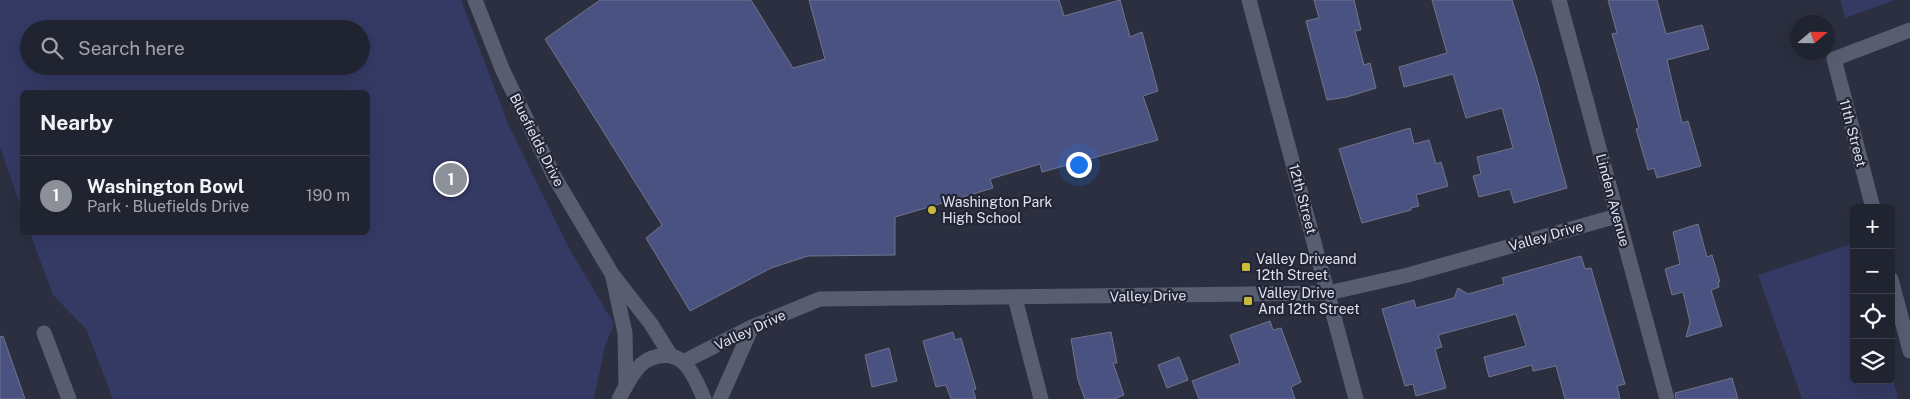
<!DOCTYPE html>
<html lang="en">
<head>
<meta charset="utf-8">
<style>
	body { margin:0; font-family:"Public Sans",sans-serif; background:#282b38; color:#f1f3f6 }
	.controls { position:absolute; right:15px; bottom:15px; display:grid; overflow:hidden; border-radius:8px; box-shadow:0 5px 20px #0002 }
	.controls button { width:45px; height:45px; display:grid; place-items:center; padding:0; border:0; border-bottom:1px solid #3d404c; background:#202330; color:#f1f3f6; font:25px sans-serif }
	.compass { position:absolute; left:1790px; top:15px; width:45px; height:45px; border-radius:50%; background:#202330; box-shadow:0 5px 20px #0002; rotate:70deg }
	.you { position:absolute; left:1078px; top:164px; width:18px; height:18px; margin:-12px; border:4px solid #fff; border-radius:50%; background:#1a73e8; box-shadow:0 0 0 8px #1a73e833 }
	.badge { display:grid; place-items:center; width:32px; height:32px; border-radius:50%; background:#8c9099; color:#fff; font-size:16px; font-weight:700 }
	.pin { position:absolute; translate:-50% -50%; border:2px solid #fff; box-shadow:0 1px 5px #0006 }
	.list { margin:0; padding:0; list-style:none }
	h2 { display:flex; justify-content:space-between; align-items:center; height:65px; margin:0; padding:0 20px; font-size:21px }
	h2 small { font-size:16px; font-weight:400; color:#a2a4ab }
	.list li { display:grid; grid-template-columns:32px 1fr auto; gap:15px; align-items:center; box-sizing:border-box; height:80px; padding:0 20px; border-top:1px solid #3d404c }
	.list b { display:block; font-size:19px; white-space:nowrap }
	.list p { margin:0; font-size:16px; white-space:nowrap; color:#a2a4ab }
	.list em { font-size:16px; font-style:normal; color:#a2a4ab }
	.icon { flex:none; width:28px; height:28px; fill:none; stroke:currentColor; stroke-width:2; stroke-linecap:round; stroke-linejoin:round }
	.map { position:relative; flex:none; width:1910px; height:399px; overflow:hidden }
	.search { position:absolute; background:#202330; box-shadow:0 5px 20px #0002; left:20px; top:20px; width:350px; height:55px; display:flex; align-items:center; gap:12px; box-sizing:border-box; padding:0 18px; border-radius:28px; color:#a2a4ab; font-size:19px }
	.panel { position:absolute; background:#202330; box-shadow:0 5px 20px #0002; left:20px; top:90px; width:350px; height:145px; border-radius:8px }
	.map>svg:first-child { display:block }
	.green { fill:#343a64; fill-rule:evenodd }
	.building { fill:#4a5282; stroke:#717589 }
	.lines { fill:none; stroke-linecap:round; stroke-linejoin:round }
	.minor { stroke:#595d70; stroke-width:15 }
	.poi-dot { fill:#caba3a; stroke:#222535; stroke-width:2 }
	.labels { text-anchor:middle; stroke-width:4.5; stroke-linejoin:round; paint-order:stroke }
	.street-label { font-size:14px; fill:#e0e2ed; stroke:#222535 }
	.poi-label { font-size:14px; fill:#e0e2ed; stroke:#222535; text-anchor:start }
</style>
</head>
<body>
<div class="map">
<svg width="1910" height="399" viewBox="0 0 1910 399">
	<rect width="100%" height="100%" fill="#2b2f40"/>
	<g class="green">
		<path d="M 0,0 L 461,0 L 509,126 L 569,248 L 614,324 L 605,346 L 594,399 L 113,399 L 86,329 L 53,295 L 30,233 L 368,232 L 368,92 L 22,92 L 22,210 L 0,147 ZM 29,29 L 361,29 L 361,66 L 29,66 Z"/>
		<path d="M 1840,0 L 1895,0 L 1845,18 Z"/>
		<path d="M 1854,243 L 1854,380 L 1891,380 L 1891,370 L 1898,399 L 1802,399 L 1758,275 Z"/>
	</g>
	<g class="building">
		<path d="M 600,0 L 751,0 L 793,68 L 825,59 L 809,0 L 1059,0 L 1064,16 L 1120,0 L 1130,37 L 1142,32 L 1158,91 L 1143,96 L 1158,140 L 1042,172 L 1040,164 L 990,179 L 993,188 L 895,217 L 895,255 L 808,256 L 771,268 L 690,311 L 646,238 L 662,225 L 545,39 Z"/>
		<path d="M 1314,0 L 1354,0 L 1361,30 L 1355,31 L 1364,65 L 1370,63 L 1376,88 L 1347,97 L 1327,100 L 1306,21 L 1319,18 Z"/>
		<path d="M 1432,0 L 1512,0 L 1536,75 L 1567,188 L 1514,203 L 1510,189 L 1479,197 L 1473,176 L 1481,174 L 1477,157 L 1513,148 L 1502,108 L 1466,118 L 1453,74 L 1404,87 L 1399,67 L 1447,53 Z"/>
		<path d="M 1608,0 L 1657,0 L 1666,34 L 1702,25 L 1709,49 L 1667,60 L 1682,123 L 1688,121 L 1701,166 L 1657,178 L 1654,168 L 1648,170 L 1636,129 L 1639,128 L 1612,34 L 1617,33 Z"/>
		<path d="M 1410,128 L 1414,144 L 1429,140 L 1436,164 L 1441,162 L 1448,186 L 1416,195 L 1419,206 L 1411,208 L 1411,210 L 1362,223 L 1339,149 Z"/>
		<path d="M 1698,224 L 1707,257 L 1712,255 L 1720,282 L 1718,282 L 1719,287 L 1711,290 L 1722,326 L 1686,337 L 1690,322 L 1683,292 L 1672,295 L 1665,269 L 1680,264 L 1673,232 Z"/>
		<path d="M 1581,256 L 1585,269 L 1591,268 L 1625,384 L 1617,386 L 1620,399 L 1565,399 L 1556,366 L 1533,371 L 1532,365 L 1489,377 L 1484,357 L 1526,346 L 1516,314 L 1438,335 L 1442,347 L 1435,349 L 1446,388 L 1416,396 L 1413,384 L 1405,386 L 1382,309 L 1414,300 L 1416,308 L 1454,298 L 1458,288 L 1468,294 L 1504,284 L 1502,278 Z"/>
		<path d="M 1270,321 L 1273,330 L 1281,328 L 1301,382 L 1291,387 L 1295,399 L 1199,399 L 1192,381 L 1240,363 L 1230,335 Z"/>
		<path d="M 953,332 L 955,340 L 961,338 L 976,389 L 973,390 L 976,399 L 951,399 L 946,385 L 936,387 L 923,341 Z"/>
		<path d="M 1111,332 L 1117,363 L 1113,363 L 1124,395 L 1114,399 L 1085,399 L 1078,380 L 1071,339 Z"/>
		<path d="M 3,336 L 25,399 L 0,399 L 0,337 Z"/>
		<path d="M 889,348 L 897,381 L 872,387 L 865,355 Z"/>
		<path d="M 1179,357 L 1188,380 L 1167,388 L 1158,365 Z"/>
		<path d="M 1732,378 L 1738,399 L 1676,399 L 1675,393 Z"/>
	</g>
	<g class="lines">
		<g class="minor">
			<path d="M 475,0 L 503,71 L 555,178 L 612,274 L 651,324 L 671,356"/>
			<path d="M 1249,0 L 1356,399"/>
			<path d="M 1559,0 L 1667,399"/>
			<path d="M 1873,208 L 1834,59 L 1910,30"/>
			<path d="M 613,278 L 625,333 L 626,386"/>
			<path d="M 1891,279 L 1910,351"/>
			<path d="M 1015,298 L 1041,399"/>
			<path d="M 44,333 L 69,399"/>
			<path d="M 683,362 L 752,327 L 820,299 L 1328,293 L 1408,275 L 1617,216"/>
			<path d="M 619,399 C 624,389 630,378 637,369 C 647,356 669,350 683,362 C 691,369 700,389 704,399"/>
			<path d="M 720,399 L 752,327"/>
		</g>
	</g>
	<g class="poi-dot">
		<circle cx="932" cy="210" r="5"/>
		<rect x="1241" y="262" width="10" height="10" rx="2.5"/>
		<rect x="1243" y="296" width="10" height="10" rx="2.5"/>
	</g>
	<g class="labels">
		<g class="street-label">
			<text transform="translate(1853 133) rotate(75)" y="5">11th Street</text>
			<text transform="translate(537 140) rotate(63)" y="5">Bluefields Drive</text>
			<text transform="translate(1303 199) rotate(75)" y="5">12th Street</text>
			<text transform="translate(1613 200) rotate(75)" y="5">Linden Avenue</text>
			<text transform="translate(1546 236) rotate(-16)" y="5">Valley Drive</text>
			<text transform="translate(1148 296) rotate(-1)" y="5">Valley Drive</text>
			<text transform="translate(750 330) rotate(-25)" y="5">Valley Drive</text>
		</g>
		<g class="poi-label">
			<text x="942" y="207">Washington Park<tspan x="942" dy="16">High School</tspan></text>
			<text x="1256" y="264">Valley Driveand<tspan x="1256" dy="16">12th Street</tspan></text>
			<text x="1258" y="298">Valley Drive<tspan x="1258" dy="16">And 12th Street</tspan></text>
		</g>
	</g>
</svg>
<div class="controls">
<button>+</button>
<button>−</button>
<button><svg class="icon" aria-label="locate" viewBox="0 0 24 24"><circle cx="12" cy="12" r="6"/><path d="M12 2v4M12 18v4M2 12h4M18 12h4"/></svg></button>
<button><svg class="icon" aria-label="layers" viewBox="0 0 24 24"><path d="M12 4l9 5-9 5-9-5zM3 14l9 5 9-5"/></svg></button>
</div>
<svg class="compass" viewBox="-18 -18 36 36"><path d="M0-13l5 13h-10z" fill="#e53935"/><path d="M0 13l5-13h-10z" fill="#a2a4ab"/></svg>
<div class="you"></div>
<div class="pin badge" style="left:451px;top:179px">1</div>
<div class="search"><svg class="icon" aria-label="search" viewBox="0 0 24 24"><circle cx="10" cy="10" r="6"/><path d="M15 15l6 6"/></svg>Search here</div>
<section class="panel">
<h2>Nearby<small></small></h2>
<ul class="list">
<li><span class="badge">1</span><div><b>Washington Bowl</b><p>Park · Bluefields Drive</p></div><em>190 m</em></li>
</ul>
</section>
</div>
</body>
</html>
